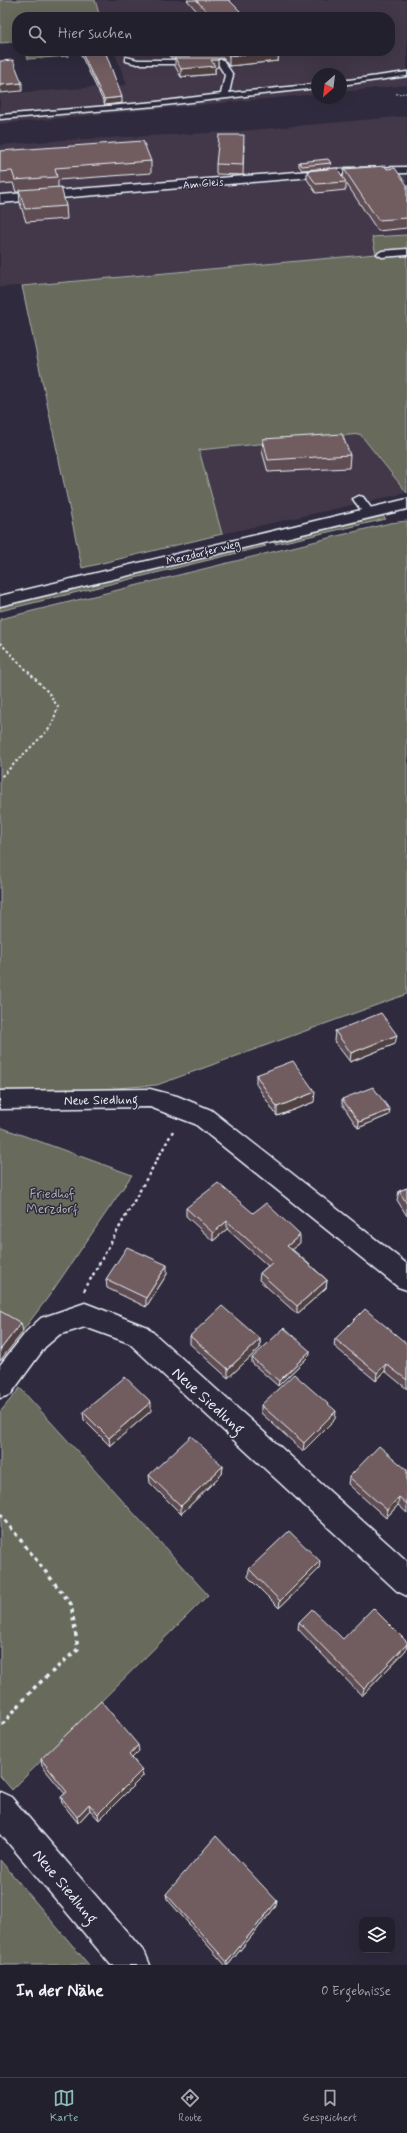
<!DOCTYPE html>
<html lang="de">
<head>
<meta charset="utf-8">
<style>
	body { margin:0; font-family:Mynerve,sans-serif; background:#2f2d3a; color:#f1f3f6 }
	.controls { position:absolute; right:12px; bottom:12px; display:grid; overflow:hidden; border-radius:8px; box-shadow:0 4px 16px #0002 }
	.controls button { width:36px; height:36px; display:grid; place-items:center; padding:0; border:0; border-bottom:1px solid #403e4a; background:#23202e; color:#f1f3f6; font:20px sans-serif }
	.compass { position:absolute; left:311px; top:68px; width:36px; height:36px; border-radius:50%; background:#23202e; box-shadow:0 4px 16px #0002; rotate:208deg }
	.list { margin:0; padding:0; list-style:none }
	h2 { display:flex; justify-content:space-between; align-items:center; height:52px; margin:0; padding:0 16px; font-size:17px }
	h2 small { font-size:13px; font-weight:400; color:#a3a3aa }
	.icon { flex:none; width:22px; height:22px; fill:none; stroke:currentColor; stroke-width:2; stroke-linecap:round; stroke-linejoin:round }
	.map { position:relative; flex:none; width:407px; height:1965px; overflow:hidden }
	.search { position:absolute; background:#23202e; box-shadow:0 4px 16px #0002; left:12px; right:12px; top:12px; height:44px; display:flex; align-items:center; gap:10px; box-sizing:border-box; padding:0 14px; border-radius:16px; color:#a3a3aa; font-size:15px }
	.sheet { height:112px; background:#23202e }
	nav { display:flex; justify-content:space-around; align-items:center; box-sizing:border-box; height:56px; border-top:1px solid #403e4a; background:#23202e; font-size:11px; color:#a3a3aa }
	nav a { display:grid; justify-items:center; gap:2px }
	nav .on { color:#8bbbb9 }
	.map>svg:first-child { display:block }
	.built { fill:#433948 }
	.green { fill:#676b5c; stroke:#a8aeaa }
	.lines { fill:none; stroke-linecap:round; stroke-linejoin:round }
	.lane-casing { stroke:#e8f1f8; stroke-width:3 }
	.street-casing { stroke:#e8f1f8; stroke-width:3 }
	.secondary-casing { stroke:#e8f1f8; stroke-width:3 }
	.path-far3 { stroke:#e8f1f8; stroke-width:1; stroke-dasharray:1.5 1.5; stroke-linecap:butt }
	.path-far2 { stroke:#e8f1f8; stroke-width:2; stroke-dasharray:2.5 2.5; stroke-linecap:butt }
	.path-far1 { stroke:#e8f1f8; stroke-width:2.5; stroke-dasharray:3 3; stroke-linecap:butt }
	.path { stroke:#e8f1f8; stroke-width:3.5; stroke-dasharray:4 4; stroke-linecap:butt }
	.lane { fill:#2f2a3d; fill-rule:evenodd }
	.street { fill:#2f2a3d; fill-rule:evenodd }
	.secondary { fill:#2f2a3d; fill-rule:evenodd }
	.wall { fill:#614e53; stroke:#e8f1f8 }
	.shaded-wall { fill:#4f4043; stroke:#e8f1f8 }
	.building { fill:#715b60; stroke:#e8f1f8 }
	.labels { text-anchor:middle; stroke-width:3; stroke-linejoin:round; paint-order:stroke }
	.far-street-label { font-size:11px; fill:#e8f1f8; stroke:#2f2a3d }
	.street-label { font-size:13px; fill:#e8f1f8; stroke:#2f2a3d }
	.park-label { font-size:13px; fill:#aeb5b2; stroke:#2f2a3d }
	.near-street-label { font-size:16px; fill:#e8f1f8; stroke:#2f2a3d }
</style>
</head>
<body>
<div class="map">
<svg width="407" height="1965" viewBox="0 0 407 1965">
	<rect width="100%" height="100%" fill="#2f2a3d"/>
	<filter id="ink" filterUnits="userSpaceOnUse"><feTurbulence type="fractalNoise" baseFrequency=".025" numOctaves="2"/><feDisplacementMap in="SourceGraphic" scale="8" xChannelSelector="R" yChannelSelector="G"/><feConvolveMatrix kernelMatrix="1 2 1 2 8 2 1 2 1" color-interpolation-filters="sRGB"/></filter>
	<g filter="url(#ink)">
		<g class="built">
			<path d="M 95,0 L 407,0 L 407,85 L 341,92 L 341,74 L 317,74 L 317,94 L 0,124 L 0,94 L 127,85 L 114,51 L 390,51 L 390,17 L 100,17 Z"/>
			<path d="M 407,116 L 407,235 L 372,237 L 380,268 L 0,287 L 0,145 L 65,140 L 231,132 Z"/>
			<path d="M 360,434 L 406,493 L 222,534 L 199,450 Z"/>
		</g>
		<g class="green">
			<path d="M 0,0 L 95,0 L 100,17 L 17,17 L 17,42 L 0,43 Z"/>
			<path d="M 25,51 L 67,51 L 69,56 L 28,59 Z"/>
			<path d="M 407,235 L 407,493 L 360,434 L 199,450 L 222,534 L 82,568 L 22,286 L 376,254 L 372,237 Z"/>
			<path d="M 383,516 L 386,519 L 275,544 L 273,542 Z"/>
			<path d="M 407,521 L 407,994 L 157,1085 L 48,1093 L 0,1090 L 0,619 L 390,523 Z"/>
			<path d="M 260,544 L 266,546 L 0,611 L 0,607 Z"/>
			<path d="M 0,1127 L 132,1175 L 49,1296 L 0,1361 Z"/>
			<path d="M 20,1388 L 208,1595 L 12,1790 L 0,1776 L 0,1412 Z"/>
			<path d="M 0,1860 L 89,1965 L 0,1965 Z"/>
		</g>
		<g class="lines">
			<g class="lane-casing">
				<g id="lane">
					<path d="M 126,57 L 138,60 L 223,60 L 233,75 L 229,93 L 317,84 L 317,88 L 156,106 L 0,119 L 0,115 L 156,102 L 221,94 L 225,75 L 218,64 L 137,64 L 126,61 Z"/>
					<path d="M 407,72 L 407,76 L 341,85 L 341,81 Z"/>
					<path d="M 407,249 L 407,255 L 382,257 L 377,254 L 382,251 Z"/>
					<path d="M 359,496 L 363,497 L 374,512 L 372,514 L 364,514 L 353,499 Z"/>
				</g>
			</g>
			<g class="street-casing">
				<g id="street">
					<path d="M 407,167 L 407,173 L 348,174 L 0,203 L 0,195 L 348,168 Z"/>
					<path d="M 150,1089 L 177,1096 L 211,1110 L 407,1264 L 407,1290 L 398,1287 L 195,1124 L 150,1107 L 0,1109 L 0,1091 Z"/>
					<path d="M 85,1303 L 147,1327 L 407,1561 L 407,1596 L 397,1591 L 129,1343 L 85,1327 L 59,1335 L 45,1347 L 10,1395 L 0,1398 L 0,1365 L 27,1331 L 41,1318 Z"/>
					<path d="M 0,1792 L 11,1797 L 145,1953 L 150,1965 L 111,1965 L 0,1833 Z"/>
				</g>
			</g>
			<g class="secondary-casing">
				<path id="secondary" d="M 407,499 L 407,509 L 0,606 L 0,596 Z"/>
			</g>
			<g class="path-far3">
				<path d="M 396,94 L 407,93"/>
				<path d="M 324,100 L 339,99"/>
			</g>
			<path class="path-far2" d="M 0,643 L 48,692 L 58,707 L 51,727 L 0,778"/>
			<path class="path-far1" d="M 84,1291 L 173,1131"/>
			<path class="path" d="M 0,1514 L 71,1604 L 78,1649 L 35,1687 L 0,1727"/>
			<use href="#lane" class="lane"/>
			<use href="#street" class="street"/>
			<use href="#secondary" class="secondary"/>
		</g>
		<g class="wall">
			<path d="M 187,0 L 229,0 L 246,17 L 202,17 Z"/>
			<path d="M 79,51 L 105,51 L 122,103 L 105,105 Z"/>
			<path d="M 167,51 L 279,51 L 278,61 L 229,66 L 223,58 L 218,58 L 218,67 L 215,68 L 215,74 L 181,77 L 175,66 L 175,58 L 171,58 Z"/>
			<path d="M 244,145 L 243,175 L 216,174 L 216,164 Z"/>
			<path d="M 0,151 L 151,161 L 151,173 L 58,180 L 58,187 L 66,206 L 67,219 L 26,222 L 20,203 L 19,192 L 16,192 L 13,183 L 0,184 Z"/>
			<path d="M 299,162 L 331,163 L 330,168 L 302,170 L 299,166 Z"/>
			<path d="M 344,169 L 387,169 L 407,185 L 407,228 L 378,231 L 346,183 L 346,190 L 316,193 L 307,179 L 307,171 L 343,178 Z"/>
			<path d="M 263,439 L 350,455 L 349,468 L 268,472 L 262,451 Z"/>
			<path d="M 335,1031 L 395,1044 L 350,1062 L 334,1041 Z"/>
			<path d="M 256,1075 L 314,1102 L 277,1116 L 256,1084 Z"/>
			<path d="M 342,1099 L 389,1115 L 358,1128 L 342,1104 Z"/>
			<path d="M 407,1188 L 407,1216 L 397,1200 L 399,1191 Z"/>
			<path d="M 186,1208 L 253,1213 L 300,1243 L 292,1249 L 327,1280 L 326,1288 L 297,1314 L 259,1280 L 260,1273 L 268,1266 L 227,1229 L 213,1241 L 186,1216 Z"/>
			<path d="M 167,1274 L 146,1307 L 107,1288 L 106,1279 Z"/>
			<path d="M 190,1336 L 260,1339 L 260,1348 L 228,1378 L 190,1344 Z"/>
			<path d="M 335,1339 L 407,1344 L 407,1389 L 385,1371 L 376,1381 L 334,1346 Z"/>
			<path d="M 310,1355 L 278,1386 L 252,1363 L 252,1358 Z"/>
			<path d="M 261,1405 L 335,1419 L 303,1451 L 261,1413 Z"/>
			<path d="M 151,1411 L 110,1446 L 84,1420 L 83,1412 Z"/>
			<path d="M 223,1466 L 222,1474 L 181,1514 L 150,1483 L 149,1475 Z"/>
			<path d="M 407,1470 L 407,1513 L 398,1505 L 386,1518 L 348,1484 L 349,1477 Z"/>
			<path d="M 249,1569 L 319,1569 L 279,1608 L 248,1577 Z"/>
			<path d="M 299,1622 L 343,1639 L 407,1642 L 407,1648 L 406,1650 L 362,1696 L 298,1629 Z"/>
			<path d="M 139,1751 L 132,1758 L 142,1770 L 143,1776 L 99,1820 L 90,1810 L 78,1823 L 62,1803 L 61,1797 L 65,1794 L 42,1766 L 41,1759 Z"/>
			<path d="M 166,1894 L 276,1906 L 228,1965 L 225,1965 L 167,1899 Z"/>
		</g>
		<g class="shaded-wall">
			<path d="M 273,51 L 279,51 L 278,61 L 229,66 L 229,56 Z"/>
			<path d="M 211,60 L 218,60 L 218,67 L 215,68 L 215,74 L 181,77 L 181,69 Z"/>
			<path d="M 22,83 L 22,91 L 0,93 L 0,85 Z"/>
			<path d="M 122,97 L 122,103 L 105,105 L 104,99 Z"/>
			<path d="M 397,1035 L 395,1044 L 350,1062 L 351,1053 Z"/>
			<path d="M 315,1092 L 314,1102 L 277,1116 L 277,1107 Z"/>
			<path d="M 390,1110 L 389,1115 L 358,1128 L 359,1122 Z"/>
			<path d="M 227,1221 L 227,1229 L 213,1241 L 213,1233 Z"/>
			<path d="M 300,1235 L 300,1243 L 287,1253 L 287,1246 Z"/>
			<path d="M 167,1265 L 167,1274 L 146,1307 L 146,1298 Z"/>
			<path d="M 327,1280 L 326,1288 L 297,1314 L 297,1306 Z"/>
			<path d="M 21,1323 L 23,1332 L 0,1361 L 0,1350 Z"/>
			<path d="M 260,1339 L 260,1348 L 228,1378 L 228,1369 Z"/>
			<path d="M 310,1351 L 310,1355 L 278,1386 L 279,1381 Z"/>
			<path d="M 386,1364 L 385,1371 L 376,1381 L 377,1373 Z"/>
			<path d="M 151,1402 L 151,1411 L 110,1446 L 109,1438 Z"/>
			<path d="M 336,1411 L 335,1419 L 303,1451 L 304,1443 Z"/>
			<path d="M 223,1466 L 222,1474 L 181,1514 L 181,1506 Z"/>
			<path d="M 399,1497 L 398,1505 L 386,1518 L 387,1510 Z"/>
			<path d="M 320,1561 L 319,1569 L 279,1608 L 280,1601 Z"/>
			<path d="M 407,1644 L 406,1650 L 362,1696 L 364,1689 Z"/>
			<path d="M 138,1745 L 139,1751 L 129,1761 L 129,1755 Z"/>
			<path d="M 142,1770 L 143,1776 L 99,1820 L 98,1814 Z"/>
			<path d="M 89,1804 L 90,1810 L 78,1823 L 77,1817 Z"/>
			<path d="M 277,1901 L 276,1906 L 228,1965 L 227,1965 L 227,1962 Z"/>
		</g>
		<g class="building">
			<path d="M 196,0 L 229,0 L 246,17 L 212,17 Z"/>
			<path d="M 81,51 L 105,51 L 122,97 L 104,99 Z"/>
			<path d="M 225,51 L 273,51 L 229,56 Z"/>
			<path d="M 175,58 L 217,58 L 218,60 L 211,60 L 215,66 L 181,69 Z"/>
			<path d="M 13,60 L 22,83 L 0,85 L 0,61 Z"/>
			<path d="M 219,135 L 244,135 L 243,165 L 216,164 Z"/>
			<path d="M 143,141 L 151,161 L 55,168 L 57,177 L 15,180 L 12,171 L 0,172 L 0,151 Z"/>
			<path d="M 328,159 L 331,163 L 302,166 L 299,162 Z"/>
			<path d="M 385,166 L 387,169 L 395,168 L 407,185 L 407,218 L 378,220 L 344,169 Z"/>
			<path d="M 337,168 L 346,182 L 316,184 L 307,171 Z"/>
			<path d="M 61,187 L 66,206 L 25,209 L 19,190 Z"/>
			<path d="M 342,434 L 350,455 L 268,460 L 263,439 Z"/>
			<path d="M 381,1013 L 397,1035 L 351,1053 L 335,1031 Z"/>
			<path d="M 293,1061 L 315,1092 L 277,1107 L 256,1075 Z"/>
			<path d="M 373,1087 L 390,1110 L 359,1122 L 342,1099 Z"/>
			<path d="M 218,1183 L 253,1213 L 266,1203 L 300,1235 L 287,1246 L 327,1280 L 297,1306 L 260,1273 L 273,1262 L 227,1221 L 213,1233 L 186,1208 Z"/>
			<path d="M 407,1188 L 407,1204 L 399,1191 Z"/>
			<path d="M 127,1247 L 167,1265 L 146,1298 L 106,1279 Z"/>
			<path d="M 222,1306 L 260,1339 L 228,1369 L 190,1336 Z"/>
			<path d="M 365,1309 L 407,1344 L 407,1380 L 386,1364 L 377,1373 L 335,1339 Z"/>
			<path d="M 0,1311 L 21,1323 L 0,1350 Z"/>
			<path d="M 284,1328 L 310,1351 L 279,1381 L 252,1358 Z"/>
			<path d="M 294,1374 L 336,1411 L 304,1443 L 261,1405 Z"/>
			<path d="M 125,1377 L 151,1402 L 109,1438 L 83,1412 Z"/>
			<path d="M 191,1436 L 223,1466 L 181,1506 L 149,1475 Z"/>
			<path d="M 379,1446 L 407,1470 L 407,1504 L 399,1497 L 387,1510 L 349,1477 Z"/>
			<path d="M 289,1531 L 320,1561 L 280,1601 L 249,1569 Z"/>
			<path d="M 373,1608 L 407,1642 L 407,1644 L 364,1689 L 299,1622 L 312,1609 L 343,1639 Z"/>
			<path d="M 101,1701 L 138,1745 L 129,1755 L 142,1770 L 98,1814 L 89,1804 L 77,1817 L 61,1797 L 67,1792 L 41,1759 Z"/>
			<path d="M 216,1836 L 277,1901 L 227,1962 L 166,1894 Z"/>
		</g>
	</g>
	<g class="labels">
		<g class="far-street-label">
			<text transform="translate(203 183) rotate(-5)" y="4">Am Gleis</text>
			<text transform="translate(203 552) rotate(-14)" y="4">Merzdorfer Weg</text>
		</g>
		<g class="street-label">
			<text transform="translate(101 1099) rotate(-1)" y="5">Neue Siedlung</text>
		</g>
		<g class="park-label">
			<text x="52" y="1198">Friedhof<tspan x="52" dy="15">Merzdorf</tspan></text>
		</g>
		<g class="near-street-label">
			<text transform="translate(209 1400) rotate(42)" y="6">Neue Siedlung</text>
			<text transform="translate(66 1886) rotate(50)" y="6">Neue Siedlung</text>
		</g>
	</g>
</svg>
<div class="controls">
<button><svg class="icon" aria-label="layers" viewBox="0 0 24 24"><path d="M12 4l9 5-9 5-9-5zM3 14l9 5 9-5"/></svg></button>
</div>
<svg class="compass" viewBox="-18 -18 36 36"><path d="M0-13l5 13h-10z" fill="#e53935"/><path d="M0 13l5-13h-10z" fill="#a3a3aa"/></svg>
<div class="search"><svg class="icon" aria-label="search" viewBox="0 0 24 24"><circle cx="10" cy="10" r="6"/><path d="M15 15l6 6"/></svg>Hier suchen</div>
</div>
<section class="sheet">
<h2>In der Nähe<small>0 Ergebnisse</small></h2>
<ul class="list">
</ul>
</section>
<nav>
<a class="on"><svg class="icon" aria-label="map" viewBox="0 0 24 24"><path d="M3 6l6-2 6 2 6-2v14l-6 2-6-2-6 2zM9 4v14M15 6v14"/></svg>Karte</a>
<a><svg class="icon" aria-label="directions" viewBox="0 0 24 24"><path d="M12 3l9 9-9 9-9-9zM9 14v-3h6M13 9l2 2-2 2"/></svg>Route</a>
<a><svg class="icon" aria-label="saved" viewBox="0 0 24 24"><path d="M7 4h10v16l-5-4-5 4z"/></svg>Gespeichert</a>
</nav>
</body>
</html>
